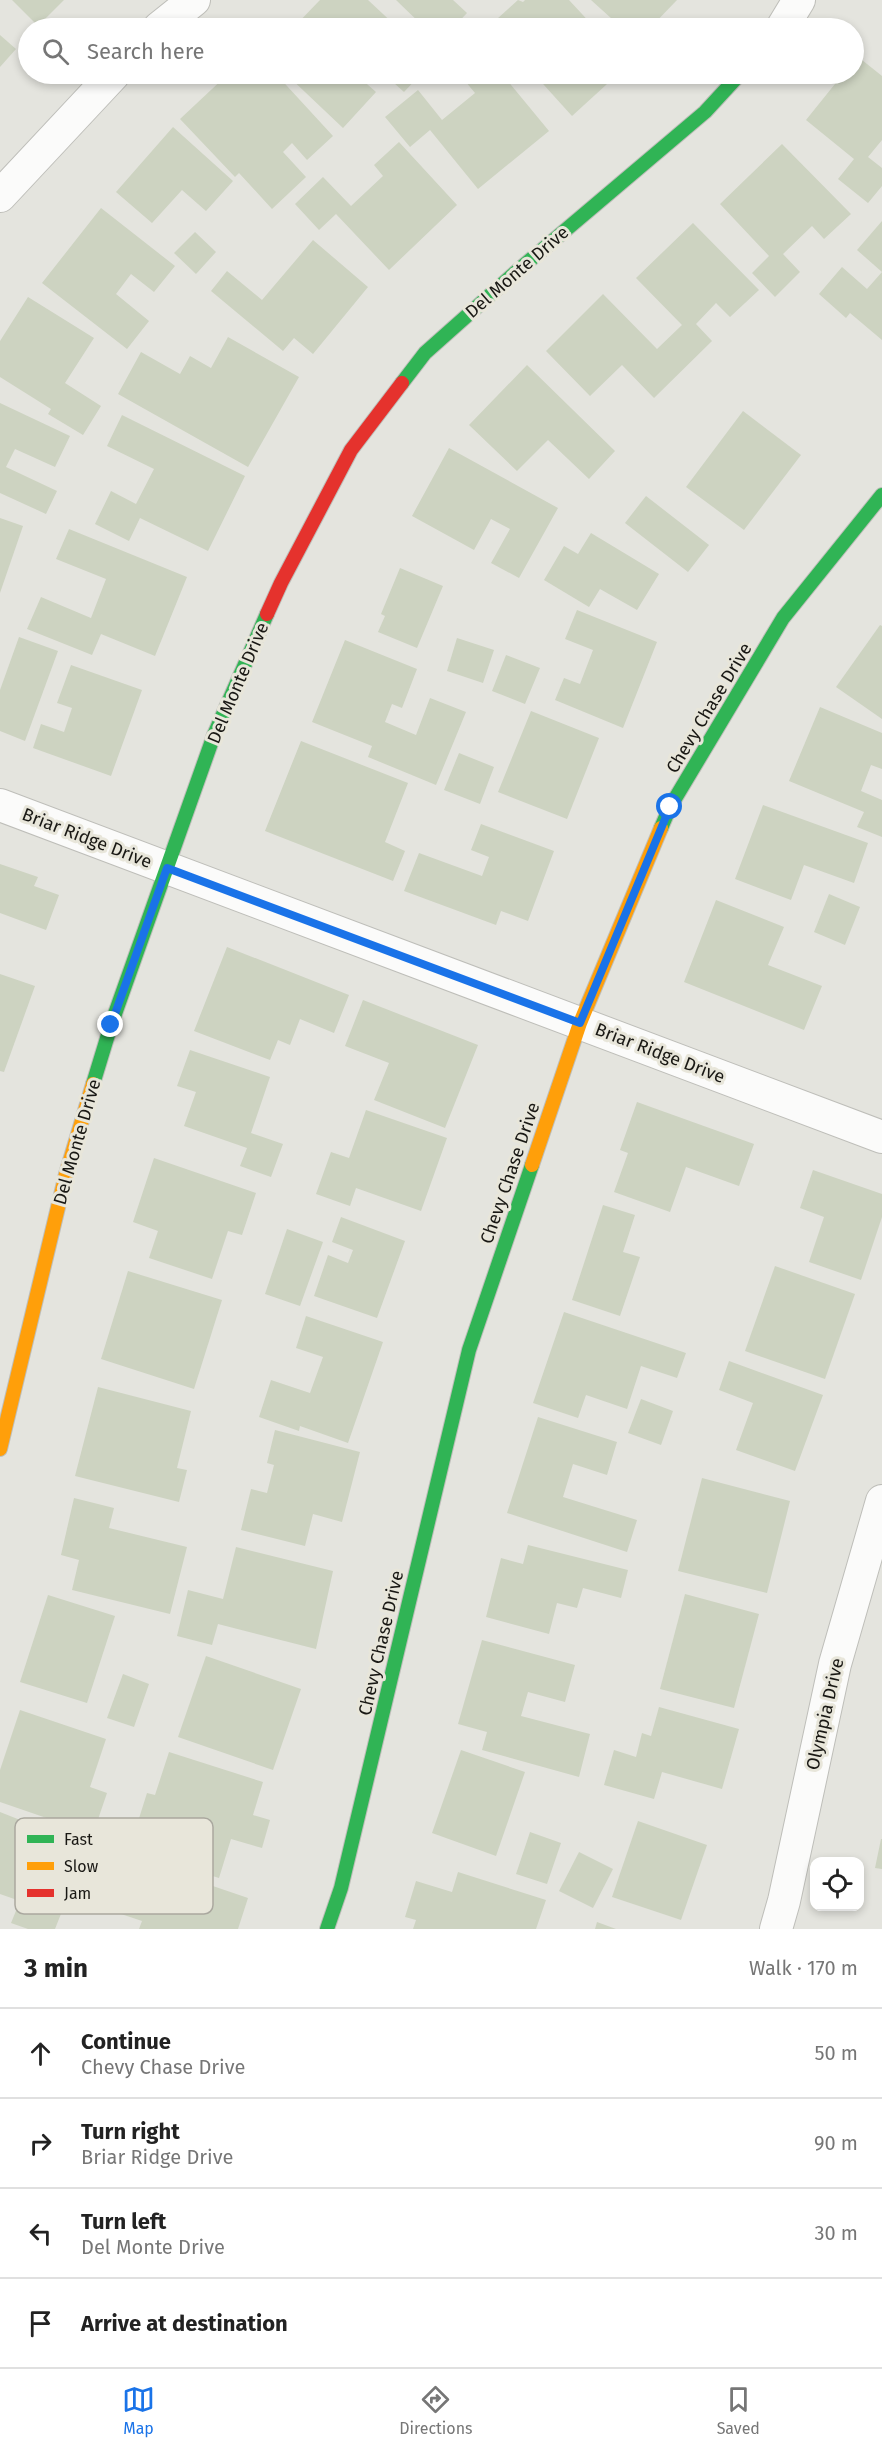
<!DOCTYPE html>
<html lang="en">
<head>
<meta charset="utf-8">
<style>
	body { margin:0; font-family:"Fira Sans",sans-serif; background:#f6f6f6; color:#222 }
	.controls { position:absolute; right:18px; bottom:18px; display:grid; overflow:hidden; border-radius:12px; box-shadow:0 3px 9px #0003 }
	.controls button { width:54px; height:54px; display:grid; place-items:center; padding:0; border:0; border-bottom:2px solid #e0e0e0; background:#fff; color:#222; font:30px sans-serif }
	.stop { position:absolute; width:18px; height:18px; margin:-14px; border:4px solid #1a73e8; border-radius:50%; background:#fff }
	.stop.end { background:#1a73e8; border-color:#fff; box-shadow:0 2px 6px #0008 }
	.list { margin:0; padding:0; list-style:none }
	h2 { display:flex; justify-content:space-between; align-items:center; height:78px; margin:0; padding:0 24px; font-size:26px }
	h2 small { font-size:20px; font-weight:400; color:#767676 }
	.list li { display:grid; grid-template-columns:39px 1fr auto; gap:18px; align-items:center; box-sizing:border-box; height:90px; padding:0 24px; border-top:2px solid #e0e0e0 }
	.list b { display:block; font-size:22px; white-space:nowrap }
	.list p { margin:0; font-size:20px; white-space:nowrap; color:#767676 }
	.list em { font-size:20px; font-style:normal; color:#767676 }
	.icon { flex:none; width:33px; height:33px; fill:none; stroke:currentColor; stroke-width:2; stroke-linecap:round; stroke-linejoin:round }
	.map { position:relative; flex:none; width:882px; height:1929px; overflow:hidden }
	.search { position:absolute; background:#fff; box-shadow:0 3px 9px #0003; left:18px; right:18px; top:18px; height:66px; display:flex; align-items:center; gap:15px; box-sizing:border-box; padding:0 21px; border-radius:33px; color:#767676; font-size:22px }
	.sheet { height:438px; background:#fff }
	nav { display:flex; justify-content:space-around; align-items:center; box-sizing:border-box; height:84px; border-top:2px solid #e0e0e0; background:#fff; font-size:16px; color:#767676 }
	nav a { display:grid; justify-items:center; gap:3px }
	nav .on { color:#1a73e8 }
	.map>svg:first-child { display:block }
	.building { fill:#cdd3c1 }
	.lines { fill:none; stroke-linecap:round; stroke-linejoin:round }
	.street-casing { stroke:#bebeb9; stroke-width:34 }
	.fast-casing { stroke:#bebeb9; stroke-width:16 }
	.slow-casing { stroke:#bebeb9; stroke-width:16 }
	.jam-casing { stroke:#bebeb9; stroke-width:16 }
	.street { stroke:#fbfbfa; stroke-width:32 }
	.fast { stroke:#30b455; stroke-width:14 }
	.slow { stroke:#ff9f0a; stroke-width:14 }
	.jam { stroke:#e5322d; stroke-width:14 }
	.route { stroke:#1a73e8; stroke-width:8 }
	.labels { text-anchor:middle; stroke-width:6; stroke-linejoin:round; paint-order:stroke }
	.street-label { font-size:18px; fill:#191814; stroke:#e8e6da }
	.key { fill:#e8e6da; stroke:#aaa89f; stroke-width:1.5 }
	.key-label { font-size:16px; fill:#191814 }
</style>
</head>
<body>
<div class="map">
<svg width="882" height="1929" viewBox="0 0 882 1929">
	<rect width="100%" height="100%" fill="#e4e4de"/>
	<g class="building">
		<path d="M 12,0 L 64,0 L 38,26 Z"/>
		<path d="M 320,0 L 368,0 L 398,28 L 293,28 Z"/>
		<path d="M 396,0 L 453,0 L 467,13 L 453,28 L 425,28 Z"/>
		<path d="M 518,0 L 523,2 L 525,0 L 569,0 L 595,28 L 487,28 Z"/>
		<path d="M 591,0 L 677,0 L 650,28 L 622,28 Z"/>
		<path d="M 0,35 L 16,49 L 0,67 Z"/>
		<path d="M 857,56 L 882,76 L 882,140 L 868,157 L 882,168 L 882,186 L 868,203 L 838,179 L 854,159 L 806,120 L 843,74 L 854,74 L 854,60 Z"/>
		<path d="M 228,74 L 276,74 L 333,136 L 307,160 L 292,143 L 283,152 L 306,177 L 272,209 L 239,173 L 235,177 L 180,119 Z"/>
		<path d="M 286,74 L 362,74 L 359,77 L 376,92 L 343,128 Z"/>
		<path d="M 384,74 L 421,74 L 404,92 Z"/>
		<path d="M 461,74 L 502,74 L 549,131 L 478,189 L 430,130 L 410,147 L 385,117 L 418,90 L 442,120 L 475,93 L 460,75 Z"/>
		<path d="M 534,74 L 618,74 L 572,116 Z"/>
		<path d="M 173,127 L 233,181 L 206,211 L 182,190 L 152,223 L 116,192 Z"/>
		<path d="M 399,142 L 457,205 L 389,270 L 336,214 L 319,230 L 295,204 L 323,177 L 351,206 L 383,176 L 374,165 Z"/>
		<path d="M 782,144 L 851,214 L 824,239 L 812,226 L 783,254 L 800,272 L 775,297 L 752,273 L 769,256 L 720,204 Z"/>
		<path d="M 101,208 L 175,266 L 154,292 L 131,274 L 116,294 L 149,321 L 127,349 L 42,283 Z"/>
		<path d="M 882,221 L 882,272 L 857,250 Z"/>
		<path d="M 693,223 L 759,290 L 730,317 L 716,303 L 696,324 L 712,341 L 654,398 L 622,365 L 590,396 L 546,351 L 603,294 L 657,349 L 682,325 L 636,278 Z"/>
		<path d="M 195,232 L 216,252 L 196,274 L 174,253 Z"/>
		<path d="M 313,240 L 368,287 L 313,354 L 294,338 L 283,351 L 211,291 L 227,271 L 262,300 Z"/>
		<path d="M 842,267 L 867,289 L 882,272 L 882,340 L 850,313 L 846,318 L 819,294 Z"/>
		<path d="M 28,297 L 94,338 L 65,383 L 101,406 L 83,435 L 48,414 L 51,409 L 0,377 L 0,341 Z"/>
		<path d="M 228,337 L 299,377 L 248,467 L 118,394 L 141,352 L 180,374 L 190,356 L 211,368 Z"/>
		<path d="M 527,365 L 615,451 L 589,479 L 548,440 L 517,471 L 469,425 Z"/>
		<path d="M 0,403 L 70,436 L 55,467 L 15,449 L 6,467 L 57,491 L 46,514 L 0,493 Z"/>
		<path d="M 743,411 L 801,455 L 744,530 L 686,487 Z"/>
		<path d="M 122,415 L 245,476 L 208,551 L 140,518 L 129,541 L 95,524 L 111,491 L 136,504 L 154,469 L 107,446 Z"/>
		<path d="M 449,448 L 558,508 L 519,578 L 491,563 L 510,529 L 491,519 L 474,550 L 412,516 Z"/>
		<path d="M 646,496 L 709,545 L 688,572 L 625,523 Z"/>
		<path d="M 0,518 L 23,526 L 0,593 Z"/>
		<path d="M 69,529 L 187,577 L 155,656 L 101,634 L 92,655 L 27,629 L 41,597 L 91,618 L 106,579 L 56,559 Z"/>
		<path d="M 591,533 L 659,574 L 637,610 L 600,589 L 589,607 L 544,580 L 564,546 L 578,554 Z"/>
		<path d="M 400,568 L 443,586 L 417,648 L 378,632 L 385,616 L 381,614 Z"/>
		<path d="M 577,610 L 657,642 L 623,728 L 555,700 L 564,678 L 580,684 L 593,650 L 565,639 Z"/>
		<path d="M 880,625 L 882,626 L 882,719 L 836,687 Z"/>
		<path d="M 19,637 L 58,651 L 25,741 L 0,731 L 0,690 Z"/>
		<path d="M 457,638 L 494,650 L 483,683 L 447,671 Z"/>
		<path d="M 345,640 L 417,669 L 402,708 L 392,704 L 385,722 L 416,735 L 430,698 L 466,712 L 436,785 L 368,757 L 372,746 L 312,722 Z"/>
		<path d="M 506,655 L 540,668 L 525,704 L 492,691 Z"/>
		<path d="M 71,665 L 142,690 L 111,776 L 33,748 L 41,724 L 64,732 L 72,708 L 57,703 Z"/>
		<path d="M 820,707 L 882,733 L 882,769 L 871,765 L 861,791 L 882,800 L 882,837 L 857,827 L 864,812 L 789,781 Z"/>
		<path d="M 531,711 L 599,738 L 567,819 L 498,792 Z"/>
		<path d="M 301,741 L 408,783 L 385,842 L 405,851 L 393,881 L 265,831 Z"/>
		<path d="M 459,753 L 494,767 L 480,804 L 444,790 Z"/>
		<path d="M 763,805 L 868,843 L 854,883 L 804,865 L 791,900 L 735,879 Z"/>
		<path d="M 481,824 L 554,851 L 528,921 L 501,911 L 496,925 L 404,891 L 419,853 L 482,876 L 489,857 L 471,850 Z"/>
		<path d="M 0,864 L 38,877 L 34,886 L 59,895 L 46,930 L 0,913 Z"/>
		<path d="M 829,894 L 860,907 L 845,945 L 814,932 Z"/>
		<path d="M 716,900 L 784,927 L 768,965 L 822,986 L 804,1030 L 684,982 Z"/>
		<path d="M 227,947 L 349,995 L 334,1033 L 300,1019 L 290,1045 L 278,1040 L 270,1060 L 194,1031 Z"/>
		<path d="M 0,974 L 35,986 L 4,1072 L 0,1071 Z"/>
		<path d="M 363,1000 L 478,1045 L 445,1128 L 374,1100 L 389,1063 L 345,1046 Z"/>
		<path d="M 190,1050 L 270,1077 L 251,1133 L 283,1144 L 271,1177 L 240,1166 L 247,1148 L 184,1126 L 196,1092 L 177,1086 Z"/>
		<path d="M 637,1102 L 754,1144 L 739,1186 L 686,1167 L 670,1212 L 614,1192 L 628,1153 L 620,1150 Z"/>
		<path d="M 366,1110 L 447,1138 L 421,1211 L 356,1188 L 350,1206 L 316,1194 L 331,1152 L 349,1158 Z"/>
		<path d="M 154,1158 L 256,1193 L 242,1235 L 228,1231 L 212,1279 L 149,1258 L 158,1231 L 133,1222 Z"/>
		<path d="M 813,1170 L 882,1194 L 882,1217 L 861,1280 L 809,1262 L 824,1217 L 800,1208 Z"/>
		<path d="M 603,1205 L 635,1215 L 623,1252 L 640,1257 L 620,1316 L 572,1300 Z"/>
		<path d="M 341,1217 L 405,1241 L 377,1318 L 314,1296 L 328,1255 L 348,1263 L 353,1250 L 332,1242 Z"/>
		<path d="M 287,1229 L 323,1242 L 300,1306 L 265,1294 Z"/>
		<path d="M 775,1266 L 855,1294 L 825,1379 L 745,1351 Z"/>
		<path d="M 128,1271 L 222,1300 L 194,1389 L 101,1359 Z"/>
		<path d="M 564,1312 L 686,1353 L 677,1378 L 641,1366 L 627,1409 L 586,1395 L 578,1418 L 533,1403 Z"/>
		<path d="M 306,1316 L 383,1342 L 348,1443 L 300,1426 L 299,1431 L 259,1417 L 271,1380 L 310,1393 L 323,1357 L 296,1348 Z"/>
		<path d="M 729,1361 L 823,1395 L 795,1471 L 736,1450 L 753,1403 L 719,1390 Z"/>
		<path d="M 98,1387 L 191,1411 L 177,1468 L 187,1470 L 179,1502 L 75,1476 Z"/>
		<path d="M 641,1399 L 673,1411 L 661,1445 L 628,1433 Z"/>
		<path d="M 538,1417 L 617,1442 L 607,1475 L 573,1464 L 563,1497 L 637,1520 L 627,1552 L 507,1513 Z"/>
		<path d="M 275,1430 L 360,1452 L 342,1522 L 313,1514 L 305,1546 L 241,1530 L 251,1489 L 267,1493 L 274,1465 L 267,1463 Z"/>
		<path d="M 702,1478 L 790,1501 L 767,1593 L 678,1571 Z"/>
		<path d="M 74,1498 L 114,1508 L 109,1528 L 187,1547 L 170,1614 L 72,1590 L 79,1560 L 61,1555 Z"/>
		<path d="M 528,1545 L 628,1570 L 621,1598 L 583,1588 L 577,1608 L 557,1603 L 549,1634 L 486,1617 L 501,1558 L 523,1564 Z"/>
		<path d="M 236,1547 L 333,1571 L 316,1649 L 218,1624 L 212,1645 L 177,1636 L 188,1590 L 223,1599 Z"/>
		<path d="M 685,1594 L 759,1614 L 734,1708 L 660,1689 Z"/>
		<path d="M 48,1595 L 115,1616 L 87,1703 L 20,1682 Z"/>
		<path d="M 482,1640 L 575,1665 L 565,1702 L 528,1692 L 521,1716 L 590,1734 L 579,1777 L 482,1750 L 487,1732 L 458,1724 Z"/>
		<path d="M 206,1656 L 301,1689 L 273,1770 L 178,1737 Z"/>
		<path d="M 123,1674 L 149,1684 L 134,1727 L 107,1718 Z"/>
		<path d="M 659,1707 L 739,1729 L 722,1789 L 662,1772 L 654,1799 L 604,1785 L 614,1750 L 636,1757 L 642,1733 L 651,1736 Z"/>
		<path d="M 20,1710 L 106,1739 L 90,1787 L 107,1793 L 93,1834 L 0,1802 L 0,1770 Z"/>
		<path d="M 461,1750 L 525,1772 L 496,1856 L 432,1833 Z"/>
		<path d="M 169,1752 L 263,1782 L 253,1815 L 270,1820 L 262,1848 L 231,1839 L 219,1878 L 129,1850 L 147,1793 L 155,1795 Z"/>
		<path d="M 0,1812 L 58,1835 L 51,1851 L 81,1863 L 55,1929 L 28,1929 L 11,1923 L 20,1901 L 0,1894 Z"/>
		<path d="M 638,1821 L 707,1845 L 681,1920 L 612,1897 Z"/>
		<path d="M 530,1832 L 561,1843 L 547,1884 L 516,1874 Z"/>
		<path d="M 881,1839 L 882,1839 L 882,1869 L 875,1868 Z"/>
		<path d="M 579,1852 L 613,1869 L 593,1908 L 559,1891 Z"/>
		<path d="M 122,1855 L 248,1898 L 238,1929 L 139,1929 L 142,1921 L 103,1908 Z"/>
		<path d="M 458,1872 L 546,1900 L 536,1929 L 413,1929 L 416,1920 L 405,1917 L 416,1881 L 452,1892 Z"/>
		<path d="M 597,1922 L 616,1929 L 595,1929 Z"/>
	</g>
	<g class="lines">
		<g class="street-casing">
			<g id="street">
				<path d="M 159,28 L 194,0"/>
				<path d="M 782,28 L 799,0"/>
				<path d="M 0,196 L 114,74"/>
				<path d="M 0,805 L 882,1137"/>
				<path d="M 776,1929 L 784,1901 L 835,1664 L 882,1501"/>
			</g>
		</g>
		<g class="fast-casing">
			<g id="fast">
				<path d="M 402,383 L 425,353 L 516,272 L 705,112 L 740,74"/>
				<path d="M 661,828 L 670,807 L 783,618 L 882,495"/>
				<path d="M 93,1084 L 111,1025 L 214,735 L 267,614"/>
				<path d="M 327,1929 L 341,1888 L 469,1350 L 532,1165"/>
			</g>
		</g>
		<g class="slow-casing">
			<g id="slow">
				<path d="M 532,1165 L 580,1023 L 661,828"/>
				<path d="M 0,1449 L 66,1174 L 93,1084"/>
			</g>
		</g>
		<g class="jam-casing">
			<path id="jam" d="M 267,614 L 281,583 L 351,450 L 402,383"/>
		</g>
		<use href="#street" class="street"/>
		<use href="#fast" class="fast"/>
		<use href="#slow" class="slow"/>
		<use href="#jam" class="jam"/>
	</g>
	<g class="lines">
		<path class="route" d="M 111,1025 L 167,868 L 580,1023 L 670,807"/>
	</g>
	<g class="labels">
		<g class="street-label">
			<text transform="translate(517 272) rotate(-41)" y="6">Del Monte Drive</text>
			<text transform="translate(238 683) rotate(-67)" y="6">Del Monte Drive</text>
			<text transform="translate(709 708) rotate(-59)" y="6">Chevy Chase Drive</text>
			<text transform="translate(87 838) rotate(21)" y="6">Briar Ridge Drive</text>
			<text transform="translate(660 1053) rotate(21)" y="6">Briar Ridge Drive</text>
			<text transform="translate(77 1142) rotate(-74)" y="6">Del Monte Drive</text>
			<text transform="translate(510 1173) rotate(-71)" y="6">Chevy Chase Drive</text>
			<text transform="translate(381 1643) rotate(-77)" y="6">Chevy Chase Drive</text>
			<text transform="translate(825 1714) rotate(-77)" y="6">Olympia Drive</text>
		</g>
	</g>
	<rect x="15" y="1818" width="198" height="96" rx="9" class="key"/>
	<rect x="27" y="1835" width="27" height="8" fill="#30b455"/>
	<rect x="27" y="1862" width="27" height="8" fill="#ff9f0a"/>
	<rect x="27" y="1889" width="27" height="8" fill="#e5322d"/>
	<g class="key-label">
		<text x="64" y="1845">Fast</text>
		<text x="64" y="1872">Slow</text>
		<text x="64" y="1899">Jam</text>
	</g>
</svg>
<div class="controls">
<button><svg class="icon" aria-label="locate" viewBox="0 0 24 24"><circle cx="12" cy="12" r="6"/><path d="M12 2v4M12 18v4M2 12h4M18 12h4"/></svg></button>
</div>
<div class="stop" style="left:670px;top:807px"></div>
<div class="stop end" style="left:111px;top:1025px"></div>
<div class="search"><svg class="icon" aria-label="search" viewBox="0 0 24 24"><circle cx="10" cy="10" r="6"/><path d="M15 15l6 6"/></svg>Search here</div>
</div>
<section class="sheet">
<h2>3 min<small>Walk · 170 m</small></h2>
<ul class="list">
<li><svg class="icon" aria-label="ahead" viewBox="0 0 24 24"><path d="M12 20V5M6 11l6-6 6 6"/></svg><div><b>Continue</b><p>Chevy Chase Drive</p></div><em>50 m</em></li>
<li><svg class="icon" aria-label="right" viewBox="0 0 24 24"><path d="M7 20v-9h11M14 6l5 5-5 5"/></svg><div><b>Turn right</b><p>Briar Ridge Drive</p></div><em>90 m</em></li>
<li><svg class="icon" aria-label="left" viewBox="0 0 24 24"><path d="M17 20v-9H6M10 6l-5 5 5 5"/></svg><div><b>Turn left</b><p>Del Monte Drive</p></div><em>30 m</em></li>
<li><svg class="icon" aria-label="arrive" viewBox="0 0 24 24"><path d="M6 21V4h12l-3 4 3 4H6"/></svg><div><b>Arrive at destination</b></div></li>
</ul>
</section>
<nav>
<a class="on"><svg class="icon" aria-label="map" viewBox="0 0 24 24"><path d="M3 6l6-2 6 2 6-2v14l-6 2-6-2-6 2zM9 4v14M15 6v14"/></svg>Map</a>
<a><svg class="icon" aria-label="directions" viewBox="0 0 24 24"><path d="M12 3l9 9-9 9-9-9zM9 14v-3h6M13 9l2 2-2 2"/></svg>Directions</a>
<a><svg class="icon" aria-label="saved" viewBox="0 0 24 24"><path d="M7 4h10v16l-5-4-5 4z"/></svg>Saved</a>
</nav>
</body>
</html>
